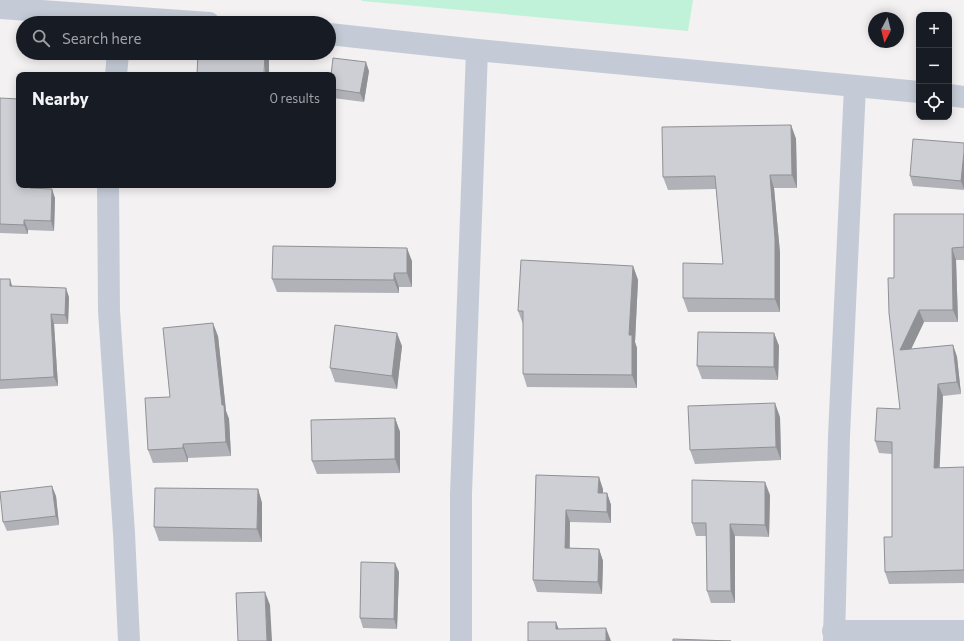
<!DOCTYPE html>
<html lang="en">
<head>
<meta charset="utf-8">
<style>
	body { margin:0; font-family:Commissioner,sans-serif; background:#20242c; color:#f1f3f6 }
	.controls { position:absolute; right:12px; top:12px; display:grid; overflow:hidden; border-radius:8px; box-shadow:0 2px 10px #0003 }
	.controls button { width:36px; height:36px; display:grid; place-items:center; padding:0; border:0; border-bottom:1px solid #363941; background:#171b24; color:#f1f3f6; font:20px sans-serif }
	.compass { position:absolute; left:868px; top:12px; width:36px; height:36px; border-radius:50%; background:#171b24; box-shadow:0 2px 10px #0003; rotate:187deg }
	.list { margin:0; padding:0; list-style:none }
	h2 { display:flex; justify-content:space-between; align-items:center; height:52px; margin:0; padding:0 16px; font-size:17px }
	h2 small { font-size:13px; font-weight:400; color:#9ea1a6 }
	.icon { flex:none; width:22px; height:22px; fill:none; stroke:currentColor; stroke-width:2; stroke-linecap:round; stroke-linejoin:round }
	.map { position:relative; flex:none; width:964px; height:641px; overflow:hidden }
	.search { position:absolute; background:#171b24; box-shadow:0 2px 10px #0003; left:16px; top:16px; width:320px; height:44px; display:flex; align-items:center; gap:10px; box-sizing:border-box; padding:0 14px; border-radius:22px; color:#9ea1a6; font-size:15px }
	.panel { position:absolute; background:#171b24; box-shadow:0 2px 10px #0003; left:16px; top:72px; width:320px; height:116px; border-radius:8px }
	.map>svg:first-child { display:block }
	.green { fill:#c0f1d9 }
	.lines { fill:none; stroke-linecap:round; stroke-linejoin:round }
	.minor { stroke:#c4cbd6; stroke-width:22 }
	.wall { fill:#b0b2b7 }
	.shaded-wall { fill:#909195 }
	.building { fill:#cdcfd5; stroke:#909195 }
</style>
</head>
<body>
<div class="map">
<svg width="964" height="641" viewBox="0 0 964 641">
	<rect width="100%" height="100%" fill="#f3f1f1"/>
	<path class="green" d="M 362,0 L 693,0 L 688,31 L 362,1 Z"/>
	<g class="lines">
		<g class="minor">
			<path d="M 0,8 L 209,23"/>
			<path d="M 329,34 L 477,50 L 919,92"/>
			<path d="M 116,75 L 118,53"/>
			<path d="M 949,95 L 964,97"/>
			<path d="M 108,185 L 109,311 L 124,533 L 129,641"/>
			<path d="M 833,631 L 964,631"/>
			<path d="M 461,641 L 461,494 L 477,50"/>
			<path d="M 834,641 L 839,436 L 855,86"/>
		</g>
	</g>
	<g class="wall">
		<path d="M 369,71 L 364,102 L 333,98 L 333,75 Z"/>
		<path d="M 0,98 L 33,185 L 33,188 L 55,198 L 54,231 L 28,230 L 28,234 L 0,233 Z"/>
		<path d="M 791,125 L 796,139 L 797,188 L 774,188 L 780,253 L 780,312 L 688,312 L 683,298 L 723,264 L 716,189 L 668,190 L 663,177 Z"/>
		<path d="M 964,143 L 964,190 L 913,186 L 910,176 Z"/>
		<path d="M 964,214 L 964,260 L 956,260 L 958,322 L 924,322 L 911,349 L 953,345 L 957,357 L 961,394 L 943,396 L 939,468 L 964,467 L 964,583 L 889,584 L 885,572 L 892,537 L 892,454 L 879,453 L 875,441 L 900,409 L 894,278 Z"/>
		<path d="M 412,261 L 412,287 L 399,287 L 399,293 L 277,292 L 272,279 Z"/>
		<path d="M 633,266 L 638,280 L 635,342 L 637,348 L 637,388 L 527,387 L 523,374 L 523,324 L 518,311 Z"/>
		<path d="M 0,279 L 12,286 L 69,297 L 68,324 L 54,324 L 58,386 L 0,389 Z"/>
		<path d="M 774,333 L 779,346 L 778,380 L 702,379 L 697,366 Z"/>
		<path d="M 218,336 L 226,411 L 229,419 L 231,456 L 188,458 L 188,462 L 153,463 L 148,450 L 170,397 Z"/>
		<path d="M 402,346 L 397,389 L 335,382 L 330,368 Z"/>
		<path d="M 780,417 L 781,460 L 695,464 L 690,450 Z"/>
		<path d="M 395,418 L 400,432 L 400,473 L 317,474 L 312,461 Z"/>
		<path d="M 536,475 L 603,489 L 603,493 L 607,493 L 611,505 L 611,523 L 570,522 L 570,548 L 599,549 L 603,561 L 602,594 L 537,592 L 533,580 Z"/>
		<path d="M 258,489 L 262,503 L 262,542 L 159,541 L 154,527 Z"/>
		<path d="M 770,495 L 769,537 L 735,536 L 735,603 L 711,603 L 707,591 L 706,536 L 696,536 L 692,523 Z"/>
		<path d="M 56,496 L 59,525 L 7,531 L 3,522 Z"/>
		<path d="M 399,572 L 397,629 L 363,628 L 360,618 Z"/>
	</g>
	<g class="shaded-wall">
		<path d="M 265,53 L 267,53 L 269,58 L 269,75 L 265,75 Z"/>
		<path d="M 366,62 L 369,71 L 364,102 L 360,93 Z"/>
		<path d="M 791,125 L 796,139 L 797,188 L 792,175 Z"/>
		<path d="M 964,152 L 964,189 L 961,181 Z"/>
		<path d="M 770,175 L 774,188 L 780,253 L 780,312 L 775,299 Z"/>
		<path d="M 30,185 L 33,185 L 33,197 L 30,188 Z"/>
		<path d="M 52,189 L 55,198 L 54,231 L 51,221 Z"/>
		<path d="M 24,220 L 28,230 L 28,234 L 24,225 Z"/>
		<path d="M 407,248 L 412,261 L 412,287 L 407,273 Z"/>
		<path d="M 952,248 L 956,260 L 958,322 L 953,310 Z"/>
		<path d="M 633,266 L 638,280 L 635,342 L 637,348 L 637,388 L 632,375 L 629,335 Z"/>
		<path d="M 394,273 L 399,287 L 399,293 L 394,280 Z"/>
		<path d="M 10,279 L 13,289 L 10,286 Z"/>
		<path d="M 66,288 L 69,297 L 68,324 L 65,315 Z"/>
		<path d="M 919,310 L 924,322 L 905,362 L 900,350 Z"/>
		<path d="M 51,314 L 54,324 L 58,386 L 54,377 Z"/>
		<path d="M 213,323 L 218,336 L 226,411 L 229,419 L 231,456 L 226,442 Z"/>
		<path d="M 397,333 L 402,346 L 397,389 L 392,376 Z"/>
		<path d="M 774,333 L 779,346 L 778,380 L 774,367 Z"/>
		<path d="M 953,345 L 957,357 L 961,394 L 957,382 Z"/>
		<path d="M 938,384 L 943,396 L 939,480 L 934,468 Z"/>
		<path d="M 775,403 L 780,417 L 781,460 L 776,447 Z"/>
		<path d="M 395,418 L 400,432 L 400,473 L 395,459 Z"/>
		<path d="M 183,444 L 188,458 L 188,462 L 183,448 Z"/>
		<path d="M 599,477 L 603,489 L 603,504 L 598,493 Z"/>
		<path d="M 765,482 L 770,495 L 769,537 L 765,525 Z"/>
		<path d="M 52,486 L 56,496 L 59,525 L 56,516 Z"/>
		<path d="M 258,489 L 262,503 L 262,542 L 257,529 Z"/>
		<path d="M 607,493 L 611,505 L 611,523 L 607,512 Z"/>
		<path d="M 566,510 L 570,522 L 569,560 L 565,548 Z"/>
		<path d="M 730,524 L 735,536 L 735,603 L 731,591 Z"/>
		<path d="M 599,549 L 603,561 L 602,594 L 598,582 Z"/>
		<path d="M 395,563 L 399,572 L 397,629 L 394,619 Z"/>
		<path d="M 265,592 L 270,605 L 272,641 L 267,641 Z"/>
		<path d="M 556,622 L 561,635 L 556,629 Z"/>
		<path d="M 606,628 L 611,641 L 606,641 Z"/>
	</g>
	<g class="building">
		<path d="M 198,53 L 265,53 L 264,74 L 317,74 L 317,75 L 197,75 Z"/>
		<path d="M 333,58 L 366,62 L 360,93 L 333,89 L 333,75 L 331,75 Z"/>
		<path d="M 0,98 L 19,99 L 19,185 L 30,185 L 30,188 L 52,189 L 51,221 L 24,220 L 24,225 L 0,224 Z"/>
		<path d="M 791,125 L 792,175 L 770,175 L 775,239 L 775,299 L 683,298 L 683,263 L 723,264 L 715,176 L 663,177 L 662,127 Z"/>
		<path d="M 913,139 L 964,143 L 964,152 L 961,181 L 910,176 Z"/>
		<path d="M 894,214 L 964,214 L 964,247 L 952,248 L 953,310 L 919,310 L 900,350 L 953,345 L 957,382 L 938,384 L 934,468 L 964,467 L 964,570 L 885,572 L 884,537 L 892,537 L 892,442 L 875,441 L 877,408 L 900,409 L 889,313 L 888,278 L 894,278 Z"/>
		<path d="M 273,246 L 407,248 L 407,273 L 394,273 L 394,280 L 272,279 Z"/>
		<path d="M 521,260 L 633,266 L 629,335 L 632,335 L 632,375 L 523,374 L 523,311 L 518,311 Z"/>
		<path d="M 0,279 L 10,279 L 10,286 L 66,288 L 65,315 L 51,314 L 54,377 L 0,380 Z"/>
		<path d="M 213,323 L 222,405 L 224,405 L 226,442 L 183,444 L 183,448 L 148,450 L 145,398 L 170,397 L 163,328 Z"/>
		<path d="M 335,325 L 397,333 L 392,376 L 330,368 Z"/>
		<path d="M 698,332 L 774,333 L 774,367 L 697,366 Z"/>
		<path d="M 775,403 L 776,447 L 690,450 L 688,406 Z"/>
		<path d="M 395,418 L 395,459 L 312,461 L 311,420 Z"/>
		<path d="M 536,475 L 599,477 L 598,493 L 607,493 L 607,512 L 566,510 L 565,548 L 599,549 L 598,582 L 533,580 Z"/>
		<path d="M 692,480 L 765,482 L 765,525 L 730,524 L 731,591 L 707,591 L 706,523 L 692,523 Z"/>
		<path d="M 52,486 L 56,516 L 3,522 L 0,492 Z"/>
		<path d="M 155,488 L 258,489 L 257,529 L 154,527 Z"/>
		<path d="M 361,562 L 395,563 L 394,619 L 360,618 Z"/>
		<path d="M 265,592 L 267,641 L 238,641 L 236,593 Z"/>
		<path d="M 528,622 L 556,622 L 556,629 L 606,628 L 606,641 L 528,641 Z"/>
		<path d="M 673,639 L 731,641 L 673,641 Z"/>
	</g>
</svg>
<div class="controls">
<button>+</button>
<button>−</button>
<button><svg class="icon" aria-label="locate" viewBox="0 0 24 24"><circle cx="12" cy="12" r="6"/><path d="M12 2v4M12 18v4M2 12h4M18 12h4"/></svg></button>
</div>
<svg class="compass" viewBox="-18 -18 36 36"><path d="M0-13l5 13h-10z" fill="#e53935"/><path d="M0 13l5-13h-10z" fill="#9ea1a6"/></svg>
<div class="search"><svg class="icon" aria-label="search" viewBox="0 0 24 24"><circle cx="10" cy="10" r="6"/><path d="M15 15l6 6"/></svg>Search here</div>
<section class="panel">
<h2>Nearby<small>0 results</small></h2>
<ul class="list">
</ul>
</section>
</div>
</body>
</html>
